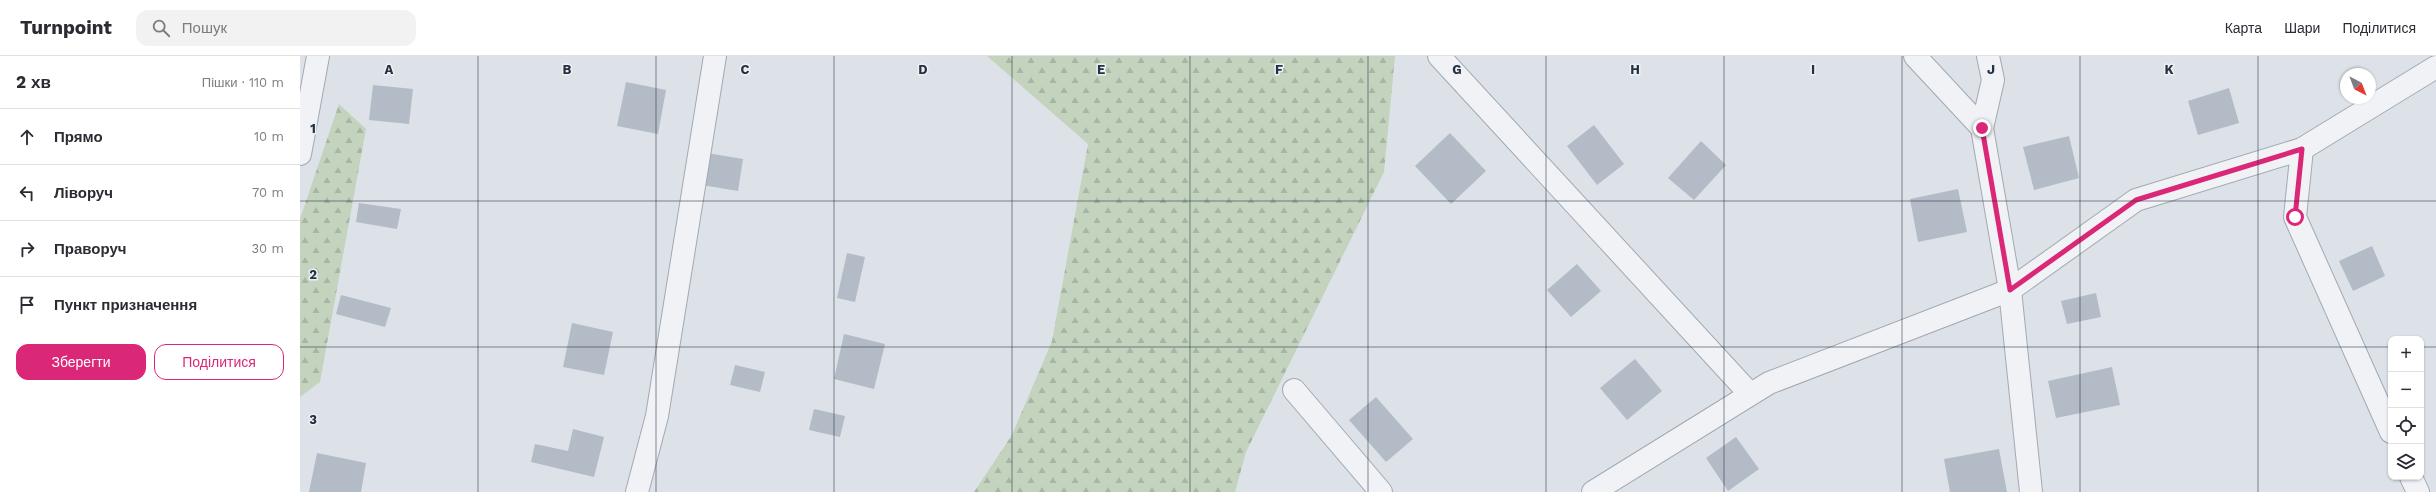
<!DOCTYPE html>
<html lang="uk">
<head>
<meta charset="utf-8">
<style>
	body { margin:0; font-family:"Work Sans",sans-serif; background:#f2f2f3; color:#2b2b33 }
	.controls { position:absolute; right:12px; bottom:12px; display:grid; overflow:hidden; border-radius:8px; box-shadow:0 1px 3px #0004 }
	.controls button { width:36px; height:36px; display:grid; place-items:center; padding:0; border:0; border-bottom:1px solid #e1e1e2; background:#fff; color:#2b2b33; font:20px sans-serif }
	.compass { position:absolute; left:2040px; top:12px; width:36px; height:36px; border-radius:50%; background:#fff; box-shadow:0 1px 3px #0004; rotate:138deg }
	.stop { position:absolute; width:12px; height:12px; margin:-9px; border:3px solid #db2777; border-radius:50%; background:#fff }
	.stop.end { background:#db2777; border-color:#fff; box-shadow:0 1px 4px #0008 }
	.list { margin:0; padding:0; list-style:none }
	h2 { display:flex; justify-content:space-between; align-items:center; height:52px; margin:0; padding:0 16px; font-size:17px }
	h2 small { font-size:13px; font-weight:400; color:#7c7c81 }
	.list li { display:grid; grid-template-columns:26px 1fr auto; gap:12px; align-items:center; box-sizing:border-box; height:56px; padding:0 16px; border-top:1px solid #e1e1e2 }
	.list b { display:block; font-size:15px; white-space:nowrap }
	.list em { font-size:13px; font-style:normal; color:#7c7c81 }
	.actions { display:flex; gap:8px; padding:12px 16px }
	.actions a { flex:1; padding:9px 0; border:1px solid #db2777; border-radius:12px; text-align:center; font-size:14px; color:#db2777 }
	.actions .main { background:#db2777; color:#fff }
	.icon { flex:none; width:22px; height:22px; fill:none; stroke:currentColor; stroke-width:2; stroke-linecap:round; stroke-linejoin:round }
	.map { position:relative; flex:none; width:2136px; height:436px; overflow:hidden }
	header { display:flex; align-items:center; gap:24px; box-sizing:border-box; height:56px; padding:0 20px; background:#fff; border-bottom:1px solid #e1e1e2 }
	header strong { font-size:19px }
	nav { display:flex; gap:22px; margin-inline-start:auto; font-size:14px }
	.search { width:280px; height:36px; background:#f2f2f3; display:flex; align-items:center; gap:10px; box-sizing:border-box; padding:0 14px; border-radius:12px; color:#7c7c81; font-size:15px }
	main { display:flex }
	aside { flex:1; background:#fff }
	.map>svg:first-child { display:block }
	.forest { fill:url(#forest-firs) }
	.building { fill:#b3bbc6 }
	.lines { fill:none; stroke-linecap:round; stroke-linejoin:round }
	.minor-casing { stroke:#a2a9b3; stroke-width:24 }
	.minor { stroke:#f0f2f6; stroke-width:22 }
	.route { stroke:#db2777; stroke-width:5 }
	.grid { fill:none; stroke:#253041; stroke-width:1; stroke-opacity:0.55 }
	.grid-label { font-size:13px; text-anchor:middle; font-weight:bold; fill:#253041; stroke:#ecf1f6; stroke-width:3; stroke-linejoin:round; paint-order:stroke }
</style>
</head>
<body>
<header>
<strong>Turnpoint</strong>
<div class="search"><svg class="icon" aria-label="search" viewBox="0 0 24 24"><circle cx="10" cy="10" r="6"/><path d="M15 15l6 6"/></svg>Пошук</div>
<nav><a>Карта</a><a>Шари</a><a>Поділитися</a></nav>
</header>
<main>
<aside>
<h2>2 хв<small>Пішки · 110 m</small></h2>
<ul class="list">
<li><svg class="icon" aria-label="ahead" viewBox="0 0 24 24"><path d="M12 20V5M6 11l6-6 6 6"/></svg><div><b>Прямо</b></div><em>10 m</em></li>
<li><svg class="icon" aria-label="left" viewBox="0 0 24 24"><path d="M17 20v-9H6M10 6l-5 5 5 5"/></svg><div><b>Ліворуч</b></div><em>70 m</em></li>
<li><svg class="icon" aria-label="right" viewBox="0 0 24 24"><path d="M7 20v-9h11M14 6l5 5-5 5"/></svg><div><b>Праворуч</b></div><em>30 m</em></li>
<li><svg class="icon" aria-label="arrive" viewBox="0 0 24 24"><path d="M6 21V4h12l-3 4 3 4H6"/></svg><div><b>Пункт призначення</b></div></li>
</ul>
<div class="actions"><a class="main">Зберегти</a><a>Поділитися</a></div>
</aside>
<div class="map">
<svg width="2136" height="436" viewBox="0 0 2136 436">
	<defs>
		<pattern id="forest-firs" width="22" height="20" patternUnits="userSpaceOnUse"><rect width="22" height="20" fill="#c3d3bd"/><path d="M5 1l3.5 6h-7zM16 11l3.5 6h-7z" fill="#a7b5a4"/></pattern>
	</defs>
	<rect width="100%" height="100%" fill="#dde2e8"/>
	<g class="forest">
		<path d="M 687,0 L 1095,0 L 1084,116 L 946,396 L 935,436 L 674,436 L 712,379 L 752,285 L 788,88 Z"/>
		<path d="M 39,48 L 66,73 L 20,326 L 0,341 L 0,163 Z"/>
	</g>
	<g class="building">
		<path d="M 326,26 L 366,34 L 358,78 L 317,70 Z"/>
		<path d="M 73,29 L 113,33 L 109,68 L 69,64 Z"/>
		<path d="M 1929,32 L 1939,67 L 1898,79 L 1888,45 Z"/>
		<path d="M 1294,69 L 1324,108 L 1297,129 L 1267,90 Z"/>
		<path d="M 1150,77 L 1186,115 L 1151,148 L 1115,110 Z"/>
		<path d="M 1769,80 L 1779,122 L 1734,134 L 1723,91 Z"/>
		<path d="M 1401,85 L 1426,109 L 1394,144 L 1368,122 Z"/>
		<path d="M 407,97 L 443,103 L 438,135 L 402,129 Z"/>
		<path d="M 1658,133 L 1667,176 L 1618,186 L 1610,143 Z"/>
		<path d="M 59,147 L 101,153 L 97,173 L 56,166 Z"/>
		<path d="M 2072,190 L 2085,220 L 2053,235 L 2039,205 Z"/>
		<path d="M 547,197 L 565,201 L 555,246 L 537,242 Z"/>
		<path d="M 1277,208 L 1301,235 L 1271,261 L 1247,234 Z"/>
		<path d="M 1796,237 L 1801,261 L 1767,268 L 1761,245 Z"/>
		<path d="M 41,239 L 91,252 L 85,271 L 36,258 Z"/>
		<path d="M 272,267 L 313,276 L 304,319 L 263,311 Z"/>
		<path d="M 544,278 L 585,288 L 574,333 L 534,323 Z"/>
		<path d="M 1335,303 L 1362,335 L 1327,364 L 1300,332 Z"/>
		<path d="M 435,309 L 465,316 L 460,336 L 430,329 Z"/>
		<path d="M 1812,311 L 1820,349 L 1756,362 L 1748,325 Z"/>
		<path d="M 1076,341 L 1113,383 L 1086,406 L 1049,364 Z"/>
		<path d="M 514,353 L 545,360 L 540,381 L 509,374 Z"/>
		<path d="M 273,373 L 304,381 L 294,421 L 231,406 L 235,388 L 268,395 Z"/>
		<path d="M 1436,381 L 1459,413 L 1428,435 L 1406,402 Z"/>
		<path d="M 1699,393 L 1707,436 L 1650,436 L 1644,403 Z"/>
		<path d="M 17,397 L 66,407 L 61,436 L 9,436 Z"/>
	</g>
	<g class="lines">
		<g class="minor-casing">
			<g id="minor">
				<path d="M 1139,0 L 1450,338"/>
				<path d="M 1615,0 L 1682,72"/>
				<path d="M 1688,0 L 1693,24 L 1682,72 L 1710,234 L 1731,436"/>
				<path d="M 2002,93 L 1995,161 L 2091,376"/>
				<path d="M 0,98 L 18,0"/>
				<path d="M 994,334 L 1081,436"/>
				<path d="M 2111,421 L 2118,436"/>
				<path d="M 337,436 L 357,360 L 415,0"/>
				<path d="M 1293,436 L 1469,327 L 1710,234 L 1836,144 L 2002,93 L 2136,11"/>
			</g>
		</g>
		<use href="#minor" class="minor"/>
	</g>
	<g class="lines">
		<path class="route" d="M 1682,72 L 1710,234 L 1836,144 L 2002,93 L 1995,161"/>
	</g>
	<path class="grid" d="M 178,0 L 178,436M 356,0 L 356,436M 534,0 L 534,436M 712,0 L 712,436M 890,0 L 890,436M 1068,0 L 1068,436M 1246,0 L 1246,436M 1424,0 L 1424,436M 1602,0 L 1602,436M 1780,0 L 1780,436M 1958,0 L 1958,436M 0,145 L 2136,145M 0,291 L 2091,291M 2121,291 L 2136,291"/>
	<g class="grid-label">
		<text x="89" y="18">A</text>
		<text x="267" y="18">B</text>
		<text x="445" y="18">C</text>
		<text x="623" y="18">D</text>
		<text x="801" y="18">E</text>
		<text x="979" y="18">F</text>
		<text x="1157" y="18">G</text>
		<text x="1335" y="18">H</text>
		<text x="1513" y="18">I</text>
		<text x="1691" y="18">J</text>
		<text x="1869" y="18">K</text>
		<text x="13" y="77">1</text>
		<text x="13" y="223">2</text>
		<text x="13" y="368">3</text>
	</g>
</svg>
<div class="controls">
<button>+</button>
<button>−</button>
<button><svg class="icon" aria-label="locate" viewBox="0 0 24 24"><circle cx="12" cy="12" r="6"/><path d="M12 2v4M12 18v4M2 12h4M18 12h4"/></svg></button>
<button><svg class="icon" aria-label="layers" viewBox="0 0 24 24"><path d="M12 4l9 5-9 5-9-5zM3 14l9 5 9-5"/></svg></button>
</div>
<svg class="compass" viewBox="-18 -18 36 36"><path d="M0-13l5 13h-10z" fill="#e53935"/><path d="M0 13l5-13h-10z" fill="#7c7c81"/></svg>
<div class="stop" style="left:1995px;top:161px"></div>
<div class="stop end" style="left:1682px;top:72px"></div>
</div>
</main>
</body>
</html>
